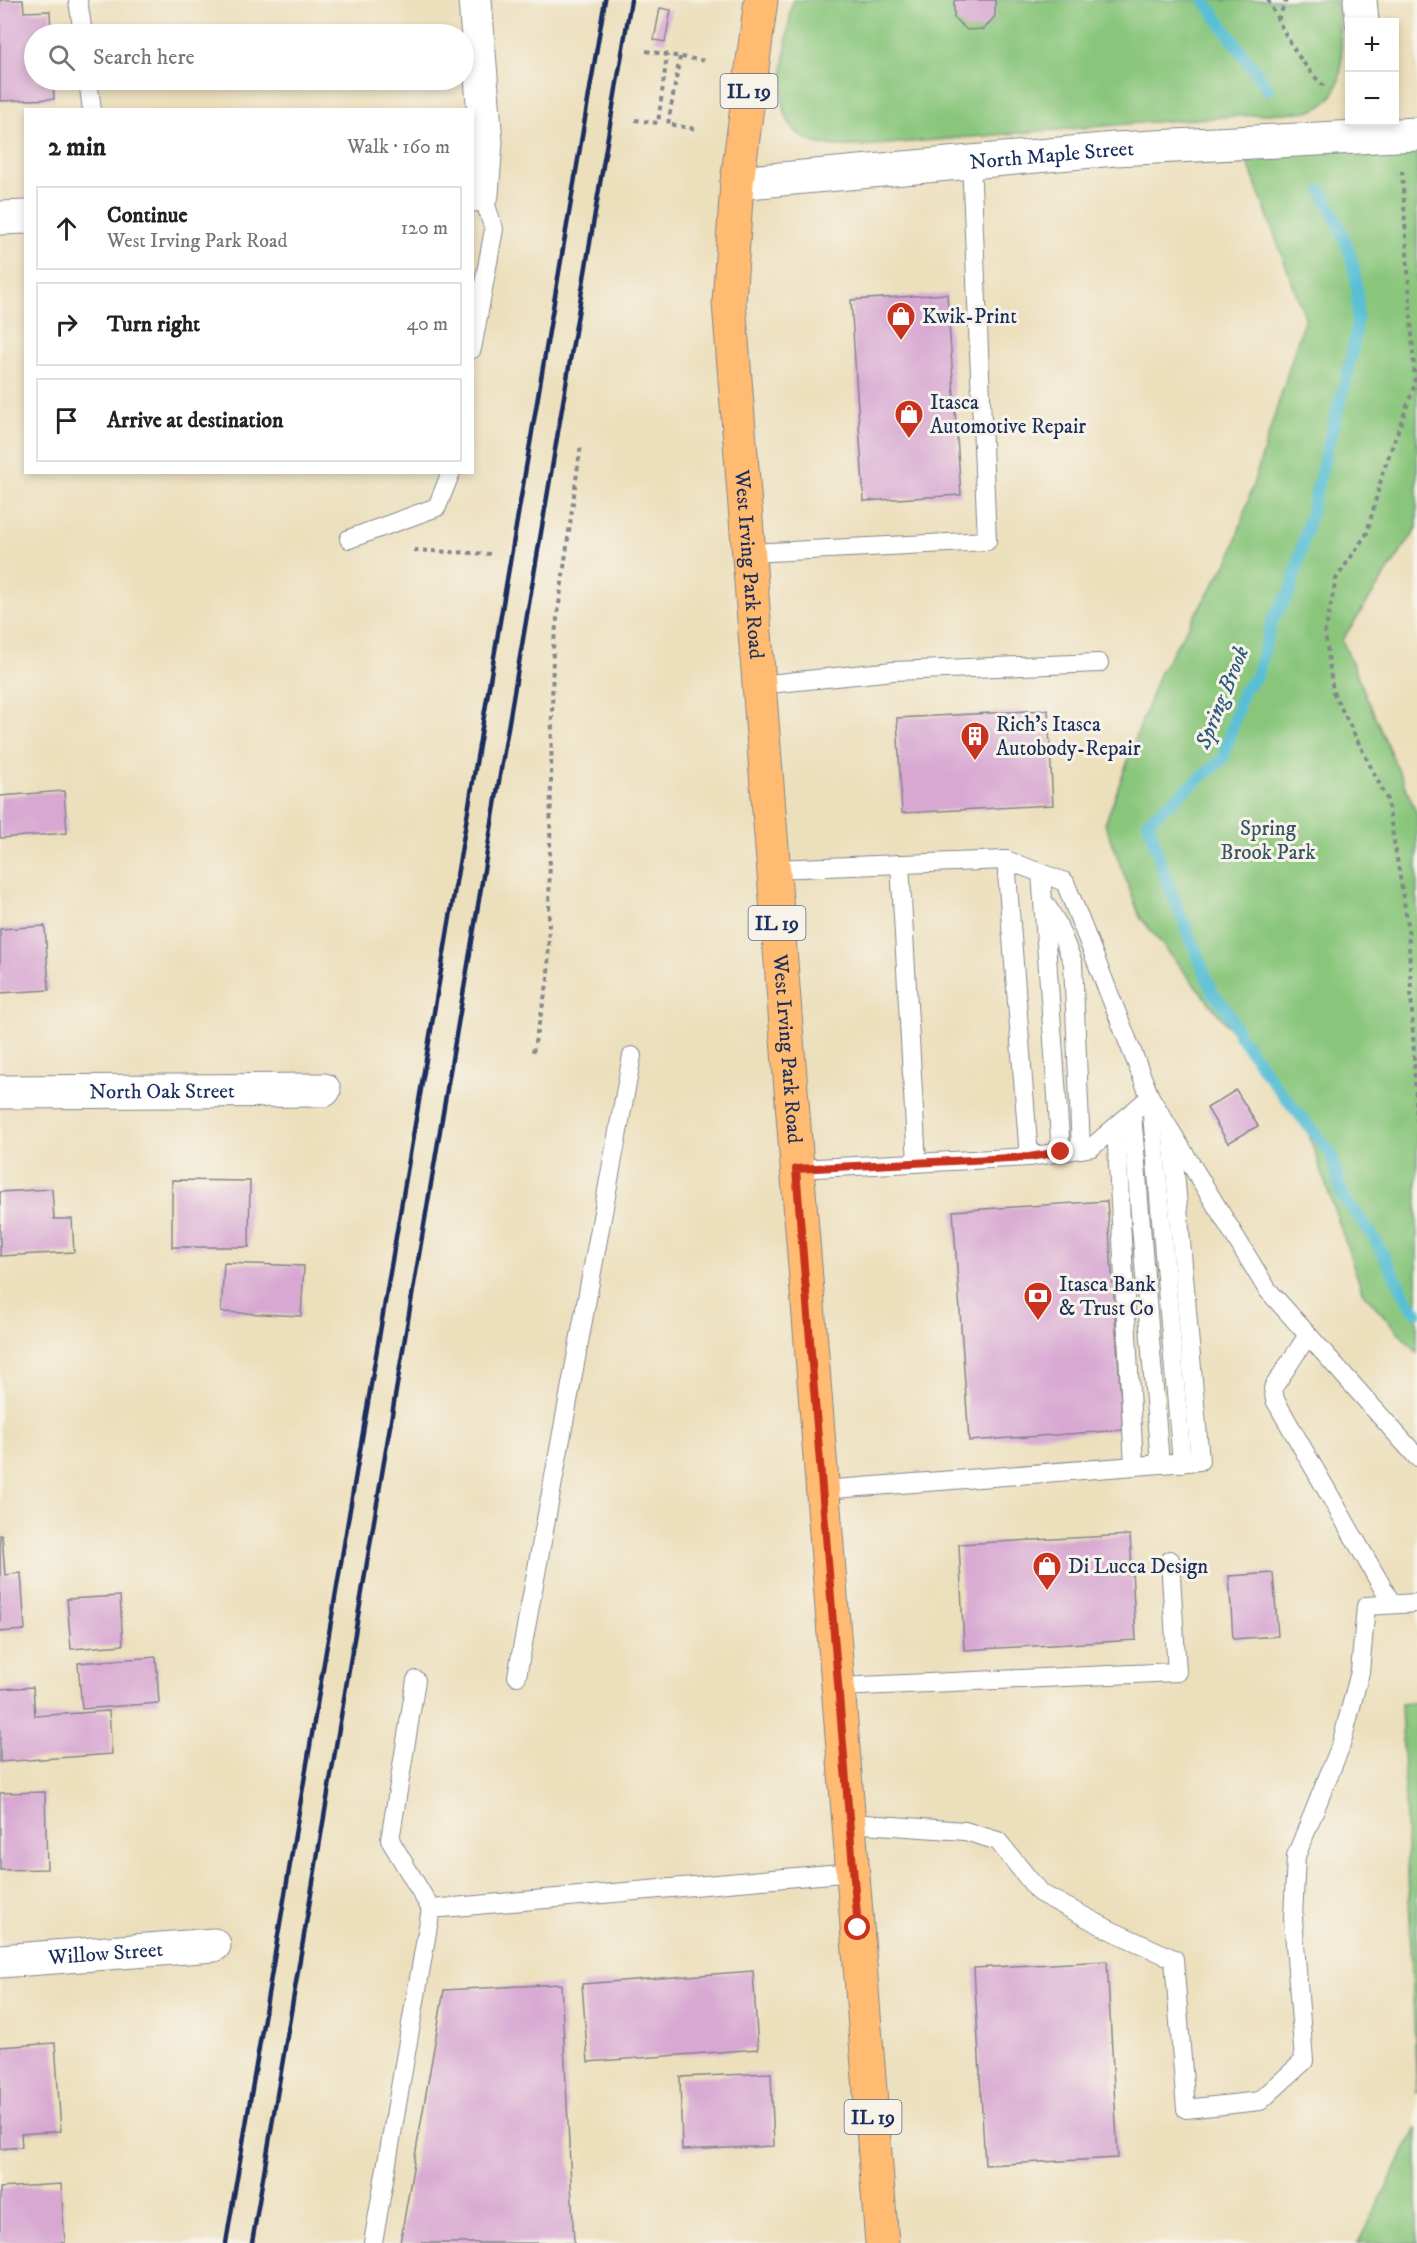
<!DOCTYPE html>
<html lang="en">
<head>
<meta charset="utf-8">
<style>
	body { margin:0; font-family:"IM FELL DW Pica",serif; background:#f6f6f6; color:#222 }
	.controls { position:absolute; right:18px; top:18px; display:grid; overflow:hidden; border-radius:0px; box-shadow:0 3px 9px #0003 }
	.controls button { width:54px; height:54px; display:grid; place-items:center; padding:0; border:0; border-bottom:2px solid #e0e0e0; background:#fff; color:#222; font:30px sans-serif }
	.stop { position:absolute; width:18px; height:18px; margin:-14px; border:4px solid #c8321e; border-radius:50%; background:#fff }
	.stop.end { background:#c8321e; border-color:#fff; box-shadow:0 2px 6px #0008 }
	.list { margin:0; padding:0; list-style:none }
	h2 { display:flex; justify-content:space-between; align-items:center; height:78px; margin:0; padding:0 24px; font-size:26px }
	h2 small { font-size:20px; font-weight:400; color:#767676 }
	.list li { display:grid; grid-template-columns:39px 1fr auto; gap:18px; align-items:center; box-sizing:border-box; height:84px; margin:0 12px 12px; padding:0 12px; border:2px solid #e0e0e0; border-radius:0px }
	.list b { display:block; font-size:22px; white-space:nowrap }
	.list p { margin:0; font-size:20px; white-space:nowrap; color:#767676 }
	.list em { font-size:20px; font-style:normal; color:#767676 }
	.icon { flex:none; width:33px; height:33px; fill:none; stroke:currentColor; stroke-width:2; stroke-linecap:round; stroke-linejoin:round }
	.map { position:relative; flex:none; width:1417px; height:2243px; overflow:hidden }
	.search { position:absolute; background:#fff; box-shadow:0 3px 9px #0003; left:24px; top:24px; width:450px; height:66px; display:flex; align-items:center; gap:15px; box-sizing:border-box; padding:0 21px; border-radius:33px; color:#767676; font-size:22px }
	.panel { position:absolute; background:#fff; box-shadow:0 3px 9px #0003; left:24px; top:108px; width:450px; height:366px; border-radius:0px }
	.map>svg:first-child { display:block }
	.green { fill:#89c67c; stroke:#527a6d; stroke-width:1.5 }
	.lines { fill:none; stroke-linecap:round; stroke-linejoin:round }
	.stream { stroke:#58bfd5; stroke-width:12 }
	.building { fill:#d8a8d3 }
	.service-casing { stroke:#84878d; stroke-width:20 }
	.minor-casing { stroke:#84878d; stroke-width:35 }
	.primary-casing { stroke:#84878d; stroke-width:35 }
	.path { stroke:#84878d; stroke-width:4; stroke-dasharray:4.5 4.5; stroke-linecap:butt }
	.service { stroke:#fff; stroke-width:18 }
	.minor { stroke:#fff; stroke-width:33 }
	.primary { stroke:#ffbb71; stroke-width:33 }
	.rail { stroke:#1b2f5e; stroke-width:4.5 }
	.route { stroke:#c8321e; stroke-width:8 }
	.labels { text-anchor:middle; stroke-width:6; stroke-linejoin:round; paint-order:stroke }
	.shield { fill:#f7f3e8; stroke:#5d6a87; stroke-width:1.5 }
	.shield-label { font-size:20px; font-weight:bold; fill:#1b2f5e }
	.street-label { font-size:21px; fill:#1b2f5e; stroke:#f7f3e8 }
	.poi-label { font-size:21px; fill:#1b2f5e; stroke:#f7f3e8; text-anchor:start }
	.park-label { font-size:21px; fill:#365566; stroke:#f7f3e8 }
	.water-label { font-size:22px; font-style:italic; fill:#2d5a82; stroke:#f7f3e8 }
</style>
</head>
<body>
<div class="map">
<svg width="1417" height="2243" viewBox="0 0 1417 2243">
	<rect width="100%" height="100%" fill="#f7f3e8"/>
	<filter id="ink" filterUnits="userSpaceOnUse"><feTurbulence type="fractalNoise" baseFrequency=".0167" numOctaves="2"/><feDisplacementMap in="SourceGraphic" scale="12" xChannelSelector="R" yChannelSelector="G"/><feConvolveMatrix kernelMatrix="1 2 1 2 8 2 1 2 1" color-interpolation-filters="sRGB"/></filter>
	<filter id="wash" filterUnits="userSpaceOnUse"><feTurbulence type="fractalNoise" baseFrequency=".008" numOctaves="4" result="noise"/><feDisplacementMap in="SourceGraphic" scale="24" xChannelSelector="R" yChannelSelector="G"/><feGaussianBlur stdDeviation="1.35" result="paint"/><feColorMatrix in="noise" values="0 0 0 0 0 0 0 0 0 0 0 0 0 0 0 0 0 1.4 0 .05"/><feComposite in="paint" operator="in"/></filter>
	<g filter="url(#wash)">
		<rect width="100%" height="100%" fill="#ecdfbc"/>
		<g class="green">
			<path d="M 793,0 L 1336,0 C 1339,37 1356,95 1311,111 L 1139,123 L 863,146 C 848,146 831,147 816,143 C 775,130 781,89 785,55 C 787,37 789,18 793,0 Z"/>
			<path d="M 1417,142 L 1417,528 L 1342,640 L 1417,814 L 1417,1353 L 1362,1291 L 1304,1120 L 1140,917 L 1105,824 L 1159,674 L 1231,556 L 1305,317 L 1243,150 Z"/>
			<path d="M 1417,1702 L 1417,2094 L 1401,1704 Z"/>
			<path d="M 1417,2127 L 1417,2243 L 1358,2243 Z"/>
		</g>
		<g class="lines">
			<g class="stream">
				<path d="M 1204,0 L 1268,89"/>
				<path d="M 1322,191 C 1336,220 1352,250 1356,281 C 1363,331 1345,382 1332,430 C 1318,483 1305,536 1291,590 L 1273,619 L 1256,677 L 1243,691 L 1223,759 L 1148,821 L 1165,877 L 1213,993 L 1228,1011 L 1239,1035 L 1275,1085 L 1331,1153 L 1342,1195 L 1373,1236 L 1410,1305 L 1417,1312"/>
			</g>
		</g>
		<g id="blocks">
			<g class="building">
				<path d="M 0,0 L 23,0 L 24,12 L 50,11 L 51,34 L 34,34 L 34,80 L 53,80 L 54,99 L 0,101 Z"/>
				<path d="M 955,0 L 995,0 L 995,16 L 984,29 L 967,30 L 954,18 L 954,2 Z"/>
				<path d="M 660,8 L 671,10 L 665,42 L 654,40 Z"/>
				<path d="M 947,294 L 961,495 L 864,501 L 851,300 Z"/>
				<path d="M 1048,710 L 1053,805 L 902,813 L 897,718 Z"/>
				<path d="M 64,791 L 67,833 L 0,838 L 0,796 Z"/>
				<path d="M 45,926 L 49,990 L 0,993 L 0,929 Z"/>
				<path d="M 1236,1090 L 1258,1126 L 1228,1143 L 1207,1108 Z"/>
				<path d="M 172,1180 L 250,1181 L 249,1247 L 172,1247 Z"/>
				<path d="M 52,1189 L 54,1219 L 72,1219 L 74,1252 L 0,1256 L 0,1192 Z"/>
				<path d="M 1107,1201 L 1123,1430 L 969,1441 L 953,1211 Z"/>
				<path d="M 224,1263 L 304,1266 L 301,1316 L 221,1312 Z"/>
				<path d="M 0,1535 L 2,1535 L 5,1575 L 21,1573 L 25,1630 L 0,1632 Z"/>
				<path d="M 1130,1535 L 1136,1640 L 964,1650 L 959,1544 Z"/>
				<path d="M 1273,1573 L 1278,1636 L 1233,1639 L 1229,1576 Z"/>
				<path d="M 120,1596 L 123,1645 L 71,1649 L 67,1599 Z"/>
				<path d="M 156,1657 L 159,1703 L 82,1709 L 78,1663 Z"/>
				<path d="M 33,1687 L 35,1716 L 109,1711 L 112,1754 L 0,1762 L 0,1689 Z"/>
				<path d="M 45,1792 L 47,1869 L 0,1870 L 0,1793 Z"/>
				<path d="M 1107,1961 L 1118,2158 L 985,2165 L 974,1968 Z"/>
				<path d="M 753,1971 L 758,2049 L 588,2062 L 582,1984 Z"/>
				<path d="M 561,1984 L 574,2243 L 400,2243 L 444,1990 Z"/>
				<path d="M 55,2043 L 61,2131 L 21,2134 L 22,2147 L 0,2149 L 0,2047 Z"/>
				<path d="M 771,2073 L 774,2146 L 682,2150 L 680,2077 Z"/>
				<path d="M 61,2184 L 65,2243 L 0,2243 L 0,2188 Z"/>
			</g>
		</g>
	</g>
	<g filter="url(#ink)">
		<use href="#blocks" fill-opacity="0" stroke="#84878d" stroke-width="1.5"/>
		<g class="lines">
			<g class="service-casing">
				<g id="service">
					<path d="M 78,0 L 83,34"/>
					<path d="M 88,80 L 92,110"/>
					<path d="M 472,349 L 494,229 L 482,194"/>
					<path d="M 349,539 L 437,507 L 451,472"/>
					<path d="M 749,553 L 987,541 L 971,161"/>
					<path d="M 759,685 L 893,671 L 1099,663"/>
					<path d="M 1006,860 L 1029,1157"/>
					<path d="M 900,864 L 917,1163"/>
					<path d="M 773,869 L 1006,860 L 1065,882 L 1150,1097 L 1267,1289 L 1417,1457"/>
					<path d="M 1041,873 L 1061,1152"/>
					<path d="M 1046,905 L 1057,923 L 1073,963 L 1081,1149"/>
					<path d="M 1151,1103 L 1182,1463"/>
					<path d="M 1132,1113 L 1160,1464"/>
					<path d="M 1116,1127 L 1134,1466"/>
					<path d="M 797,1169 L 1029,1157 L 1092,1147 L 1150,1097"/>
					<path d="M 1308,1335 L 1273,1388 L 1275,1400 L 1392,1604"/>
					<path d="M 822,1490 L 1200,1461 L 1172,1137"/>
					<path d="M 517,1676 L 632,1056"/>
					<path d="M 416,1680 L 390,1840 L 431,1909"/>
					<path d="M 838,1687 L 1177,1672 L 1170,1560"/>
					<path d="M 850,1823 L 965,1831 L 998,1841 L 1040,1893 L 1110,1930 L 1174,1959 L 1186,2109 L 1260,2101 L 1304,2061 L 1293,1918 L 1296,1856 L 1341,1745 L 1360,1672 L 1366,1606 L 1417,1603"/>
					<path d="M 373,2243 L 431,1909 L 853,1872"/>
				</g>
			</g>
			<g class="minor-casing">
				<g id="minor">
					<path d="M 1360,0 L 1362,22"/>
					<path id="s1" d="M 737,183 L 1115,149 L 1417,134"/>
					<path d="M 472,195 L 482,194 L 486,142 L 475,0"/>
					<path d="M 0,218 L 26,217"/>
					<path id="s2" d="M 0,1092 L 324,1090"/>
					<path id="s3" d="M 0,1961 L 214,1945"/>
				</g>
			</g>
			<g class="primary-casing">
				<g id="primary">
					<path id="s4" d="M 761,0 L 737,183 L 729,303 L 882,2243"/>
				</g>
			</g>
			<g class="path">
				<path d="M 1268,0 C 1283,31 1299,63 1324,86"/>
				<path d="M 1278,20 L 1286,0"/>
				<path d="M 646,51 L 706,61"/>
				<path d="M 680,57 L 668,124 L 695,129"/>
				<path d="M 635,120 L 658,123 L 667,55"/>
				<path d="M 1402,171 L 1415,384 L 1383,472 L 1367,533 L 1336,579 L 1325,633 L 1333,692 L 1387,799 L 1408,925 L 1417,1122"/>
				<path d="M 414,550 L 490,554"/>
				<path d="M 533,1052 L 548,980 L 553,648 L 581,444"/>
			</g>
			<use href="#service" class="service"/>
			<use href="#minor" class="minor"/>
			<use href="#primary" class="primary"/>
			<g class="rail">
				<path d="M 226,2243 L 605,0"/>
				<path d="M 252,2243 L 631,0"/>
			</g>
		</g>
	</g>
	<g class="lines" filter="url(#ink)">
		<path class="route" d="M 858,1928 L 796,1169 L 1029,1157 L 1061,1152"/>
	</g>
	<defs>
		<g id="shop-pin" transform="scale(1.5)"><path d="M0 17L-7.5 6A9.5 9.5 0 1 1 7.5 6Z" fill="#c8321e" stroke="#f7f3e8"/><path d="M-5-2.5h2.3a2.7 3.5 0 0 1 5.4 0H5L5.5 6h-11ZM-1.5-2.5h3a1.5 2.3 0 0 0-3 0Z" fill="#fff"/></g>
		<g id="building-pin" transform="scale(1.5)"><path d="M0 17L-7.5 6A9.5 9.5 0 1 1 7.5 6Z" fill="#c8321e" stroke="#f7f3e8"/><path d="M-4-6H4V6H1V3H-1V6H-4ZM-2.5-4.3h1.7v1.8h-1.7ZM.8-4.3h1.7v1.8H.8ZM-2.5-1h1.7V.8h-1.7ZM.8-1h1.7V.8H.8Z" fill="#fff"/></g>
		<g id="bank-pin" transform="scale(1.5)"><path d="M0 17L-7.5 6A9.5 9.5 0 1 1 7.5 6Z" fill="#c8321e" stroke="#f7f3e8"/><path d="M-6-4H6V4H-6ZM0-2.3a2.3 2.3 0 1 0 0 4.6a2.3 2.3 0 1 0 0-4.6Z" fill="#fff"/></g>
	</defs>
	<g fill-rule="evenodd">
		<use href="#shop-pin" x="901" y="316"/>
		<use href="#shop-pin" x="909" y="414"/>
		<use href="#building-pin" x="975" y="736"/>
		<use href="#bank-pin" x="1038" y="1296"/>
		<use href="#shop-pin" x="1047" y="1566"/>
	</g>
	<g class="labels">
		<g class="shield">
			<rect x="720.5" y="74" width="57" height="34" rx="4.5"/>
			<rect x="748.5" y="906" width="57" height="34" rx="4.5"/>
			<rect x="844.5" y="2100" width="57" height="34" rx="4.5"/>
		</g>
		<g class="shield-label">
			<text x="749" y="98">IL 19</text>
			<text x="777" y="930">IL 19</text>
			<text x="873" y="2124">IL 19</text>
		</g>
		<g class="street-label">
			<text dy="7" stroke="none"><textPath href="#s1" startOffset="316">North Maple Street</textPath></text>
			<text dy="7" stroke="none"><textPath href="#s4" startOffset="567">West Irving Park Road</textPath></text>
			<text dy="7" stroke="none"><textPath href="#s4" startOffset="1053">West Irving Park Road</textPath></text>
			<text dy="7" stroke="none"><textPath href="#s2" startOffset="162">North Oak Street</textPath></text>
			<text dy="7" stroke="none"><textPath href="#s3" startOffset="106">Willow Street</textPath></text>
		</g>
		<g class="poi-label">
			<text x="922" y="323">Kwik-Print</text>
			<text x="930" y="409">Itasca<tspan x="930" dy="24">Automotive Repair</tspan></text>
			<text x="996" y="731">Rich's Itasca<tspan x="996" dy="24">Autobody-Repair</tspan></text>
			<text x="1059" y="1291">Itasca Bank<tspan x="1059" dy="24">&amp; Trust Co</tspan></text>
			<text x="1068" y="1573">Di Lucca Design</text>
		</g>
		<g class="park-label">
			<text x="1268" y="835">Spring<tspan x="1268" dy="24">Brook Park</tspan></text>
		</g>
		<g class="water-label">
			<text transform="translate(1221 697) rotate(-68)" y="8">Spring Brook</text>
		</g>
	</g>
</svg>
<div class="controls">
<button>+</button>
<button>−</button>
</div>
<div class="stop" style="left:858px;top:1928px"></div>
<div class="stop end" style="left:1061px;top:1152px"></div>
<div class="search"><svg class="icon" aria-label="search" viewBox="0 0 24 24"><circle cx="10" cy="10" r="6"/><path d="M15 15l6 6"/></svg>Search here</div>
<section class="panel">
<h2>2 min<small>Walk · 160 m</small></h2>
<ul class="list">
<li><svg class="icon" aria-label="ahead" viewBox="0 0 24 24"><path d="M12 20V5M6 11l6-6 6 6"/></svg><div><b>Continue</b><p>West Irving Park Road</p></div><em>120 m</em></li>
<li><svg class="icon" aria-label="right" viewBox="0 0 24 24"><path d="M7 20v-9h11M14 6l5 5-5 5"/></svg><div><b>Turn right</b></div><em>40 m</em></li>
<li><svg class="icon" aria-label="arrive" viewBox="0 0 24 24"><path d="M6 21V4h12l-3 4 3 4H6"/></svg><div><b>Arrive at destination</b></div></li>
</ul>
</section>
</div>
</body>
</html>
